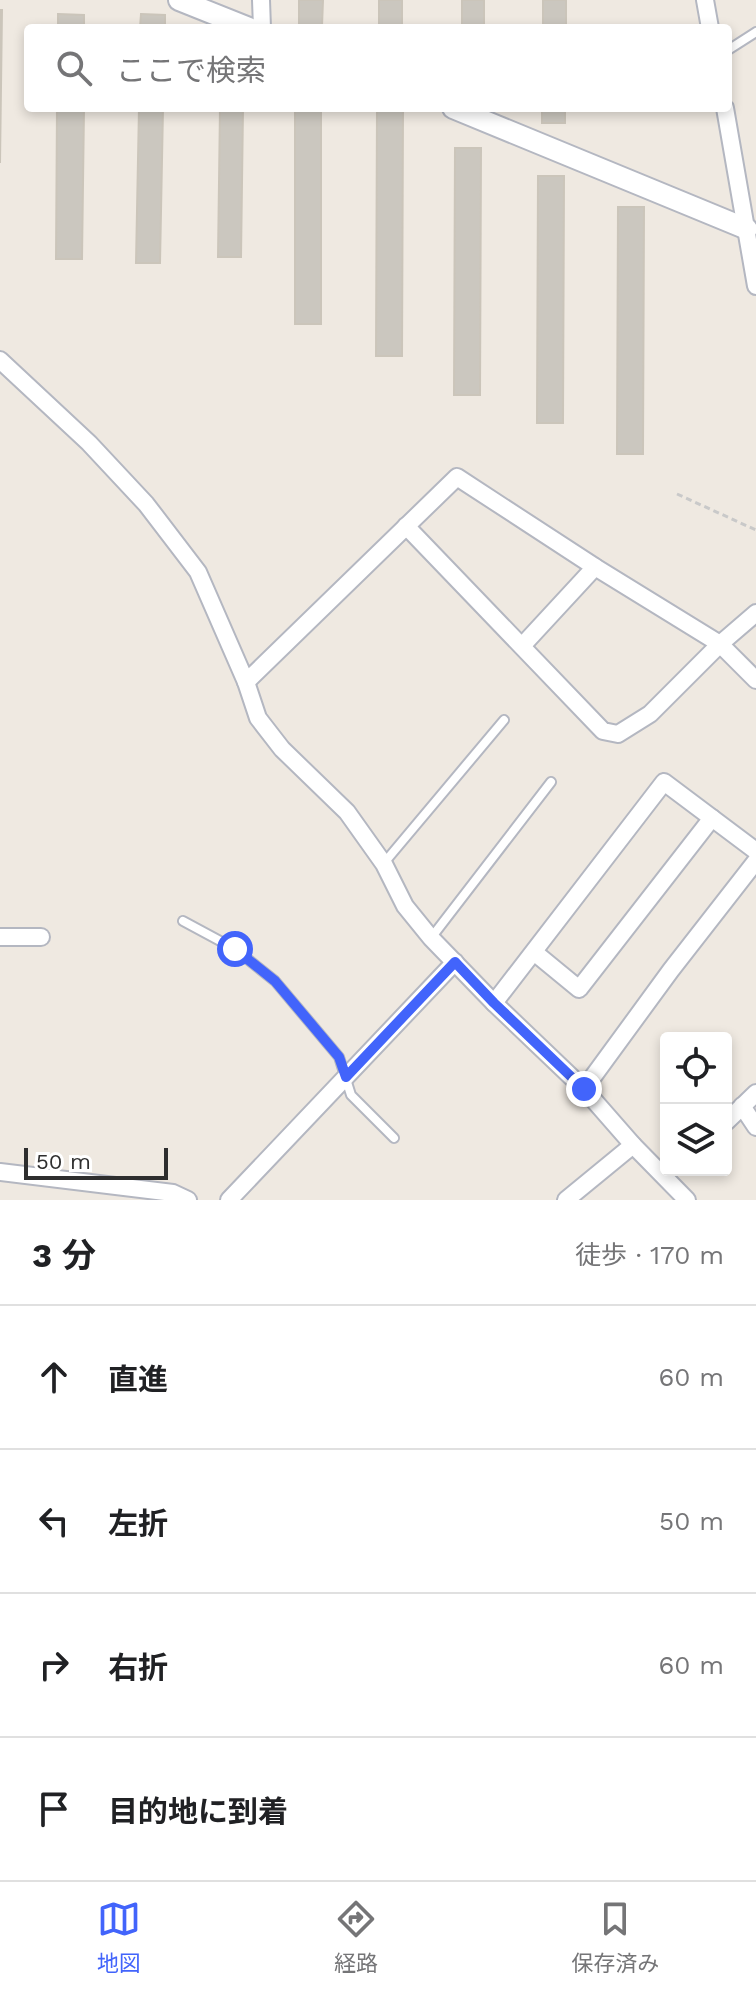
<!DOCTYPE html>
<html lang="ja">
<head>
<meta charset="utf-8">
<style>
	body { margin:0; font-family:"Work Sans","Noto Sans JP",sans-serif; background:#f6f6f6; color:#202124 }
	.controls { position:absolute; right:24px; bottom:24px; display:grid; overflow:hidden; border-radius:8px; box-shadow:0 4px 12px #0003 }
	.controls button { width:72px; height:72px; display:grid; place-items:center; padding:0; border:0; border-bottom:2px solid #e0e0e0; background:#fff; color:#202124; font:40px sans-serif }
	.scale { position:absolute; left:24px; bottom:20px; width:144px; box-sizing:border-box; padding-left:8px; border:4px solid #2e2e2e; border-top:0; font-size:22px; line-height:28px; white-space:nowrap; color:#2e2e2e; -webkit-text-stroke:6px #fff; paint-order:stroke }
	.stop { position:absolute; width:24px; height:24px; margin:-18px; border:6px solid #4264fb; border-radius:50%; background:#fff }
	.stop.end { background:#4264fb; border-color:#fff; box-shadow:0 2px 8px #0008 }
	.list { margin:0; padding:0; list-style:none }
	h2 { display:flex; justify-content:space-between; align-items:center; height:104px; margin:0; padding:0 32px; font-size:34px }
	h2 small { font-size:26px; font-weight:400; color:#757577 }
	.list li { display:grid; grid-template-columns:52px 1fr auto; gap:24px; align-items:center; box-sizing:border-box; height:144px; padding:0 32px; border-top:2px solid #e0e0e0 }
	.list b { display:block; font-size:30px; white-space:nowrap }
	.list em { font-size:26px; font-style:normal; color:#757577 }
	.icon { flex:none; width:44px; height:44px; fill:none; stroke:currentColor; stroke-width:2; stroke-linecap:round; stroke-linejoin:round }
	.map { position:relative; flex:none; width:756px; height:1200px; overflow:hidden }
	.search { position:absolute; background:#fff; box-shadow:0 4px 12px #0003; left:24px; right:24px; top:24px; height:88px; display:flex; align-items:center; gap:20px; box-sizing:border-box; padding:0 28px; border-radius:8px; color:#757577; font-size:30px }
	.sheet { height:680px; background:#fff }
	nav { display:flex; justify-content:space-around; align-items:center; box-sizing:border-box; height:112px; border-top:2px solid #e0e0e0; background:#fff; font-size:22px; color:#757577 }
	nav a { display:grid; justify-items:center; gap:4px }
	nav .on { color:#4264fb }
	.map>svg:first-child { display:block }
	.building { fill:#cbc7bf; stroke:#cbc5ba; stroke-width:2 }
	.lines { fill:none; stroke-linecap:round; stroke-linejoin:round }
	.service-casing { stroke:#b4b7c1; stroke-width:12 }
	.minor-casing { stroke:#b4b7c1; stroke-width:20 }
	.tertiary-casing { stroke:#b4b7c1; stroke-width:24 }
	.path { stroke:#c9c9c9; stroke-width:3; stroke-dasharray:6 4; stroke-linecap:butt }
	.service { stroke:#fff; stroke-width:8 }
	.minor { stroke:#fff; stroke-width:16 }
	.tertiary { stroke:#fff; stroke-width:20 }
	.route { stroke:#4264fb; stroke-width:10 }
</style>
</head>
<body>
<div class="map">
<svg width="756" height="1200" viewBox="0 0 756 1200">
	<rect width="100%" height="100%" fill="#efe9e1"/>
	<g class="building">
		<path d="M 299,0 L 323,0 L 322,26 L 299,25 Z"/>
		<rect x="379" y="0" width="23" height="28"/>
		<rect x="462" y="0" width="22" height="28"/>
		<rect x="543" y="0" width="23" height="28"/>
		<path d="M 0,10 L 2,10 L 0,163 Z"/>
		<path d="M 58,14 L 84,15 L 84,28 L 58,28 Z"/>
		<path d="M 141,14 L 165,15 L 165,28 L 140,28 Z"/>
		<path d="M 57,108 L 84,108 L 82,259 L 56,259 Z"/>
		<path d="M 139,108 L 163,108 L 160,263 L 136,263 Z"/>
		<path d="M 220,108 L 243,108 L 241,257 L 218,257 Z"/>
		<rect x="295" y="108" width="26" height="216"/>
		<rect x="542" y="108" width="23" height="15"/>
		<path d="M 377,109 L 403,109 L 402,356 L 376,356 Z"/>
		<path d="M 455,148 L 481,148 L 480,395 L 454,395 Z"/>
		<path d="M 538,176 L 564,176 L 563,423 L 537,423 Z"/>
		<path d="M 618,207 L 644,207 L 643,454 L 617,454 Z"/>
	</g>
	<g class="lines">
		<g class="service-casing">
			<g id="service">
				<path d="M 728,50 L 756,32"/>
				<path d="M 384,863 L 504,720"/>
				<path d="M 183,921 L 235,949 L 275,981 L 339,1057 L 351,1095 L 394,1138"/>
				<path d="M 431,938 L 551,782"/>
			</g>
		</g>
		<g class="minor-casing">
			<g id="minor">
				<path d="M 261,0 L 262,28"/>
				<path d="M 705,0 L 710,28"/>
				<path d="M 725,108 L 756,286"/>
				<path d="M 0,360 L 89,443 L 146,504 L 198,572 L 246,682 L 457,477 L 595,567 L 720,644 L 756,680"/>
				<path d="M 406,526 L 603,731 L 618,734 L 650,714 L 720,644 L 756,613"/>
				<path d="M 522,646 L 595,567"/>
				<path d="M 246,682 L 258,718 L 282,749 L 347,812 L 384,864 L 405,906 L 431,938 L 494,1003 L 584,1089 L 633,1145 L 687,1200"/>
				<path d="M 0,937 L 41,937"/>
				<path d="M 534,952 L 579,989 L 712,818"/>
				<path d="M 494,1003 L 664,782 L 756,851"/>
				<path d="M 584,1089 L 671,970 L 756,861"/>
				<path d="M 742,1106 L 756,1127"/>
				<path d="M 726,1122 L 756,1093"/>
				<path d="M 0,1172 L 173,1193 L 188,1200"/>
				<path d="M 229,1200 L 455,962"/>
				<path d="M 566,1200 L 633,1145"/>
			</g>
		</g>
		<g class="tertiary-casing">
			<g id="tertiary">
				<path d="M 179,0 L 249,28"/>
				<path d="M 453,108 L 747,229"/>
			</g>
		</g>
		<path class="path" d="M 677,494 L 756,530"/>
		<use href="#service" class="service"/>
		<use href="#minor" class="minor"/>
		<use href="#tertiary" class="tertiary"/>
	</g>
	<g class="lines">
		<path class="route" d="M 235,949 L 275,981 L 339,1057 L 346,1077 L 455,962 L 494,1003 L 584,1089"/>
	</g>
</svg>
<div class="controls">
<button><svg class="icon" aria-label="locate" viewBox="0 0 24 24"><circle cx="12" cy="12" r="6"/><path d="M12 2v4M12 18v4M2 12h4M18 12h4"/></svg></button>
<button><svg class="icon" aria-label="layers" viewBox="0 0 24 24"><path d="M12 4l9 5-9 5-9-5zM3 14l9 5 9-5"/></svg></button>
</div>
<div class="scale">50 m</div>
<div class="stop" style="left:235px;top:949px"></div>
<div class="stop end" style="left:584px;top:1089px"></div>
<div class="search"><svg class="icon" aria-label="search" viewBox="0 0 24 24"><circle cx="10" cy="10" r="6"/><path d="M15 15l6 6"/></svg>ここで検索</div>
</div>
<section class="sheet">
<h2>3 分<small>徒歩 · 170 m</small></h2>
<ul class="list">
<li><svg class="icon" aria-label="ahead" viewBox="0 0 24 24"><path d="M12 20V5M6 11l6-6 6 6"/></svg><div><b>直進</b></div><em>60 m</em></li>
<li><svg class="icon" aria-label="left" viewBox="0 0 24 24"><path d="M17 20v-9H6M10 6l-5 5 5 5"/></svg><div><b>左折</b></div><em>50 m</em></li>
<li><svg class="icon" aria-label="right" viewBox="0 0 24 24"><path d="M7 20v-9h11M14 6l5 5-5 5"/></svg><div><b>右折</b></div><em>60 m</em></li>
<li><svg class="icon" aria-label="arrive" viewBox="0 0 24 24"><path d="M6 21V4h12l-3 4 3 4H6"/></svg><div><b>目的地に到着</b></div></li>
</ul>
</section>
<nav>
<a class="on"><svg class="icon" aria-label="map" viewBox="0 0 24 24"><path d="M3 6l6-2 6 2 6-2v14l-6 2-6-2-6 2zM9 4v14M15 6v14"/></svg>地図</a>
<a><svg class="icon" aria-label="directions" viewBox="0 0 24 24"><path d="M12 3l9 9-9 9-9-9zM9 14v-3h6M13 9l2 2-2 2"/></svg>経路</a>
<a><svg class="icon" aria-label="saved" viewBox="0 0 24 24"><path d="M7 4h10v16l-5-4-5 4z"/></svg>保存済み</a>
</nav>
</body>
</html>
